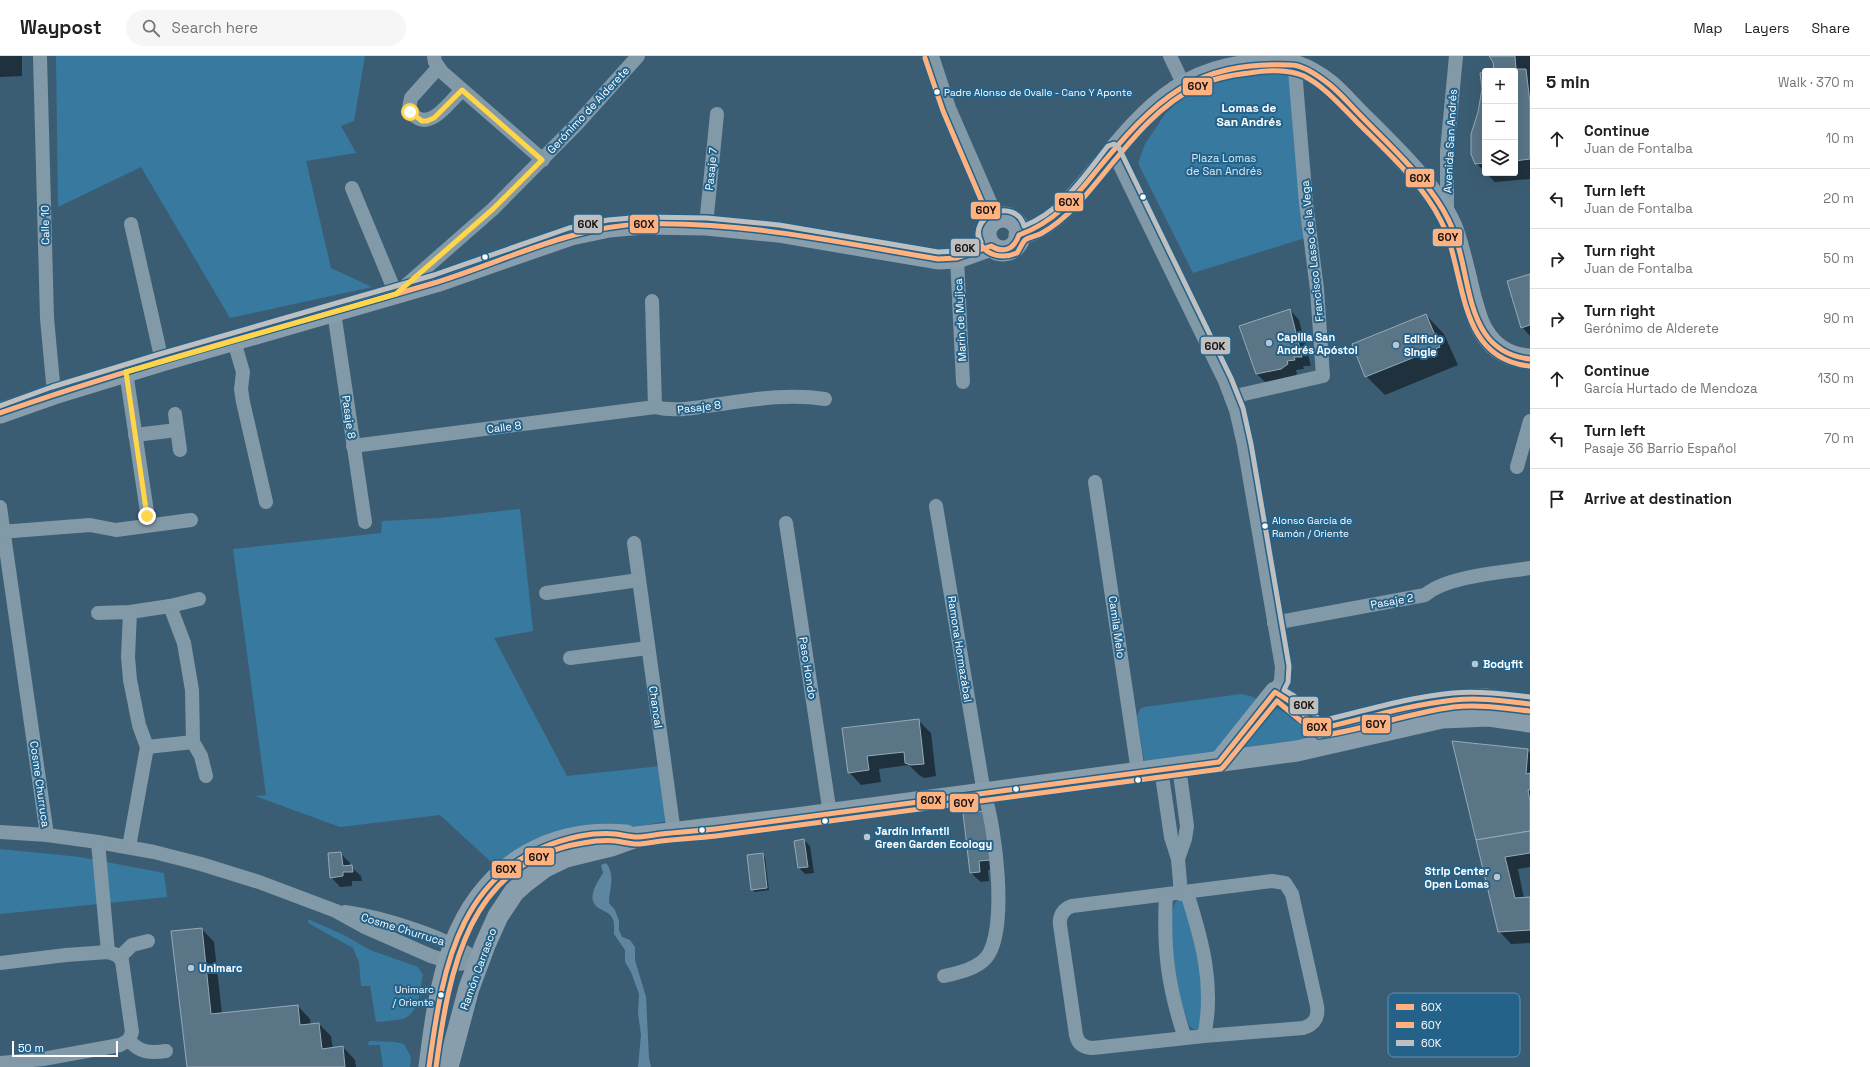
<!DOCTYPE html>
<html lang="en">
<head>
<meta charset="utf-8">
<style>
	body { margin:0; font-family:"Space Grotesk",sans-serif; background:#f6f6f6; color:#202124 }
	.controls { position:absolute; right:12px; top:12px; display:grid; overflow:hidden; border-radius:4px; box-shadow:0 4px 16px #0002 }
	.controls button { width:36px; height:36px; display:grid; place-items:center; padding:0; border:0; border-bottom:1px solid #e0e0e0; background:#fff; color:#202124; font:20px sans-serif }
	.scale { position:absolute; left:12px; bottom:10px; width:106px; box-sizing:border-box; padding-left:4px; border:2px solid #fff; border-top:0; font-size:11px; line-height:14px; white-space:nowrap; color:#fff; -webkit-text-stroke:3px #24628a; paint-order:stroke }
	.stop { position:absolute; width:12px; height:12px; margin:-9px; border:3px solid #ffd54a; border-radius:50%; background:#fff }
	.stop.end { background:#ffd54a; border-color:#fff; box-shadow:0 1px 4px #0008 }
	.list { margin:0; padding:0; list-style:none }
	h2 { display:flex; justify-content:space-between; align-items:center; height:52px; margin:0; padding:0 16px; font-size:17px }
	h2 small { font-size:13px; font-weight:400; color:#757577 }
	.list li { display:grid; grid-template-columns:26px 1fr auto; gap:12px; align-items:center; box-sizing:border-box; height:60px; padding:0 16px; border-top:1px solid #e0e0e0 }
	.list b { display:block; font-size:15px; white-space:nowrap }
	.list p { margin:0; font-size:13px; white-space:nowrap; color:#757577 }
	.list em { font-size:13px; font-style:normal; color:#757577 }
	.icon { flex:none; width:22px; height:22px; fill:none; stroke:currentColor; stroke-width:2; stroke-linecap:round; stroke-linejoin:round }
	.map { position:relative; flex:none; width:1530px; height:1011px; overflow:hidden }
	header { display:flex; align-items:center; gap:24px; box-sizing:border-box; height:56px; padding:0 20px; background:#fff; border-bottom:1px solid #e0e0e0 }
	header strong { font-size:19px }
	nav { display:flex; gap:22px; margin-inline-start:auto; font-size:14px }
	.search { width:280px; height:36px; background:#f6f6f6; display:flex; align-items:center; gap:10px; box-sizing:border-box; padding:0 14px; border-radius:22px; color:#757577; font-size:15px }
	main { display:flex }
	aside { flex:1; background:#fff }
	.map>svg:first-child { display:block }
	.green { fill:#3879a0 }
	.water { fill:#5e86a0 }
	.shadow { fill:#0007 }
	.building { fill:#5a7586; stroke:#96a9b6 }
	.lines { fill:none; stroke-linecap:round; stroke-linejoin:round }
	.street { stroke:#8299a7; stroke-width:14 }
	.secondary { stroke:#899eac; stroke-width:21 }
	.bus-1-casing { stroke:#24628a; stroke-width:8 }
	.bus-2-casing { stroke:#24628a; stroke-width:8 }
	.bus-3-casing { stroke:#24628a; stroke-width:8 }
	.bus-1 { stroke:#ffb280; stroke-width:5 }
	.bus-2 { stroke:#ffb280; stroke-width:5 }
	.bus-3 { stroke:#bfbfbf; stroke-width:5 }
	.route { stroke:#ffd54a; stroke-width:5 }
	.bus-dot { fill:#fff; stroke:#24628a; stroke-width:1.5 }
	.poi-dot { fill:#bac6ce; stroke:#24628a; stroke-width:1.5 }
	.labels { text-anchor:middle; stroke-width:4; stroke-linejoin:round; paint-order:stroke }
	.bus-label { font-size:10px; fill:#fff; stroke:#24628a; text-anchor:start }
	.street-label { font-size:11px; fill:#fff; stroke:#24628a }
	.park-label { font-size:11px; fill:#d5ebf8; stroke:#24628a }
	.poi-label { font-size:11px; font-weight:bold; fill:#fff; stroke:#24628a; text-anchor:start }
	.neighbourhood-label { font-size:12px; font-weight:bold; fill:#fff; stroke:#24628a }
	.key { fill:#24628a; stroke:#6691ad; stroke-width:1 }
	.key-label { font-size:11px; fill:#fff }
	.line-badge { stroke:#24628a; stroke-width:1.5 }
	.pale-badge-label { font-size:11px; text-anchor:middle; font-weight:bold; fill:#111 }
</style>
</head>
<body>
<header>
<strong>Waypost</strong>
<div class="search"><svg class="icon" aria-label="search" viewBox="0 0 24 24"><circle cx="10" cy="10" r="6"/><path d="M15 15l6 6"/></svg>Search here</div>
<nav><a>Map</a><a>Layers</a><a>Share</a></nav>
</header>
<main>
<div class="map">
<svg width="1530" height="1011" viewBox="0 0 1530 1011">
	<rect width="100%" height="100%" fill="#3b5d73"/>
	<g class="green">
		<path d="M 56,0 L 365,0 L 354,65 L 341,70 L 356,97 L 306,105 L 331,212 L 372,231 L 230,262 L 141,111 L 58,151 Z"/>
		<path d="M 1293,15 L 1308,181 L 1193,217 L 1138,107 L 1145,88 L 1165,58 L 1198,26 Z"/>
		<path d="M 520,453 L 533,575 L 494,582 L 567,720 L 661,710 L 668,765 L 598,778 L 502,816 L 440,759 L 340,771 L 255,740 L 266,739 L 233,493 L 381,477 L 382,465 L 439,462 Z"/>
		<path d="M 1241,638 C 1261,641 1305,665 1315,682 L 1148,706 L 1144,704 L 1137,660 L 1140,653 L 1144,651 Z"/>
		<path d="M 0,793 L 80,801 L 164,817 L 167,841 L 0,858 Z"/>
		<path d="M 1180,842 L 1187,848 L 1205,936 L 1198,973 C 1194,974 1191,973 1189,969 C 1186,959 1181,949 1179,940 C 1175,924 1163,849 1180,842 Z"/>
		<path d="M 310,864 L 344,879 L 370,894 L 418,911 L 423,919 C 420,932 420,955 405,962 C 397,965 385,965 376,966 L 370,930 L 361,930 L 359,906 L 353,892 L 308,867 L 308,864 Z"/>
		<path d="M 369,985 L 395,986 L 404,988 L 411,1001 L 410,1011 L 383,1011 L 380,989 L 368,989 Z"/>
	</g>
	<path class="water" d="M 606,807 C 616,819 609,833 609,847 L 615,854 L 619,865 L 619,874 L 622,881 L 630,884 L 635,891 L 635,904 L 646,941 L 649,1002 L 651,1011 L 638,1011 L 641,979 L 638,957 L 639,938 L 631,916 L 625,906 L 625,894 L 614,878 C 614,872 615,865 611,860 C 608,856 601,854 597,851 C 586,842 598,825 603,817 L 601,809 Z"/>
	<g class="shadow">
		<path d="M 0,0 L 22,0 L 22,20 L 0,21 Z"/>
		<path d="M 1490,0 L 1530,0 L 1530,123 L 1495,126 L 1486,117 L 1515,117 L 1515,15 L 1495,15 L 1494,6 Z"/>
		<path d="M 1485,17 L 1485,116 L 1476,107 L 1479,57 Z"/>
		<path d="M 1530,219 L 1530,280 L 1522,271 Z"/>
		<path d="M 1290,254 L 1299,264 L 1311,310 L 1303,310 L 1304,313 L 1296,314 L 1297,318 L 1290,322 L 1266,327 L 1256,317 Z"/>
		<path d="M 1426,259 L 1444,278 L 1458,309 L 1385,339 L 1366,320 Z"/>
		<path d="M 918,664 L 931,677 L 936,720 L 924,722 L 919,719 L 909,709 L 879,713 L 881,726 L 861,729 L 849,716 L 843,673 Z"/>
		<path d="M 1453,687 L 1527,694 L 1530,697 L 1530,811 L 1518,813 L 1524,842 L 1530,842 L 1530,887 L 1511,888 L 1499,875 Z"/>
		<path d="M 964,758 L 1000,813 L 988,814 L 989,825 L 981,826 L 971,817 Z"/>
		<path d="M 804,784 L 810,790 L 814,817 L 805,818 L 799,812 L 795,786 Z"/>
		<path d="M 340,797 L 350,807 L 350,810 L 361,820 L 362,825 L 352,825 L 352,830 L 340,831 L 331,821 Z"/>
		<path d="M 762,798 L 765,801 L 769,834 L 755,836 L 752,833 Z"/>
		<path d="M 202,873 L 214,886 L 222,958 L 298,950 L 310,963 L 311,969 L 319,968 L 331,980 L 333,993 L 343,991 L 355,1004 L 356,1011 L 188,1011 Z"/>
	</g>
	<g class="building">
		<path d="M 1489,0 L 1515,0 L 1516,13 L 1526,13 L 1530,47 L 1530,103 L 1515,105 L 1515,15 L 1494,15 L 1493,6 Z"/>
		<path d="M 1485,16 L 1485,107 L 1475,108 L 1471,98 L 1471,78 L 1478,56 L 1482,33 L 1480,17 Z"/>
		<path d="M 1530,218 L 1530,269 L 1521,272 L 1507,225 Z"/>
		<path d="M 1290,253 L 1302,301 L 1294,301 L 1295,304 L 1287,305 L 1288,308 L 1281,313 L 1256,318 L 1239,270 Z"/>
		<path d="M 1426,258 L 1440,291 L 1365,321 L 1352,288 Z"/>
		<path d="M 919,663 L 924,708 L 911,709 L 905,707 L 904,696 L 867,700 L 869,714 L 848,717 L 842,672 Z"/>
		<path d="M 1452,685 L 1528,693 L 1526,718 L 1530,717 L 1530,734 L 1528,734 L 1530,745 L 1530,775 L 1476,784 Z"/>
		<path d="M 985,755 L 991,804 L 979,805 L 980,816 L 970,817 L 963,757 Z"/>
		<path d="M 1530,775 L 1530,797 L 1505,801 L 1515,842 L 1530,841 L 1530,874 L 1498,876 L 1476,784 Z"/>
		<path d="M 804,783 L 808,811 L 798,812 L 794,785 Z"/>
		<path d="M 341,796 L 343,810 L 352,809 L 353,816 L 343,816 L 343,820 L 330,822 L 328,797 Z"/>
		<path d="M 763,797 L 767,832 L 751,834 L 747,799 Z"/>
		<path d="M 202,872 L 211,958 L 298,949 L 300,969 L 319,967 L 322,993 L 343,990 L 345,1011 L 187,1011 L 171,875 Z"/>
	</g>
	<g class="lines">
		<g class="street">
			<path d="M 40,0 L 47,262 L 54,338"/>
			<path d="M 434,0 L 435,6 L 442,16 L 543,104"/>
			<path d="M 932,0 L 949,52 L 997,162"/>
			<path d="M 1170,0 L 1180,21"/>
			<path d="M 438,12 L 411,42 L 409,52 C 410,56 412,59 416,61 C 432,73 451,44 462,34"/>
			<path d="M 1113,95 L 1225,325 L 1236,354 L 1244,389 L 1282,611 L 1281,625 L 1275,636"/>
			<path d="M 352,132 L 396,238 L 493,153 L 577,68 L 638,0"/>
			<path d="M 1447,159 L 1447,95 L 1456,0"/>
			<path d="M 131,168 L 162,305"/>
			<path d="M 706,169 L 717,58"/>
			<path d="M 957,202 L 963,326"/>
			<path d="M 652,245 L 655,351"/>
			<path d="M 334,256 L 365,466"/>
			<path d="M 234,285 L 243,316 L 241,333 L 243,346 L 266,446"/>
			<path d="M 126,316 L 149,469"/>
			<path d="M 1231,341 L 1323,320 L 1317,233 L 1306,147 L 1294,2"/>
			<path d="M 175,358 L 180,394"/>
			<path d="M 135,379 L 177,374"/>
			<path d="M 353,390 L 655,351 C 674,356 693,352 713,349 C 750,344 787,337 825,343"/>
			<path d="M 1517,411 L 1530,365"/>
			<path d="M 1095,426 L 1138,716"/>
			<path d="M 936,450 L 984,737 C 995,768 1009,875 986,902 C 976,913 958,917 944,920"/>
			<path d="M 0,451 L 47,779"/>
			<path d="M 786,467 L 830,758"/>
			<path d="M 0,476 L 90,469 L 116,474 L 191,464"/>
			<path d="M 634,487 L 674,777"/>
			<path d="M 546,537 L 639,524"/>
			<path d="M 170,550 L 184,587 L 192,634 L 193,686 L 201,700 L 206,720"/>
			<path d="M 98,557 L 130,556 L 170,550 L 199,543"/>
			<path d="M 1274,567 L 1425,539 C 1447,520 1500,517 1530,512"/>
			<path d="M 570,602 L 648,592"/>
			<path d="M 147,691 L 193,686"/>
			<path d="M 1161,713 L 1171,781 L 1178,803 L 1181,838"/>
			<path d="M 0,776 L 47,779 L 98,786 L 154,796 L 201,808 L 259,826 L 336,855 L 365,871 L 431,900 L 456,908 L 478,906"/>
			<path d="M 98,786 L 108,896"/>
			<path d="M 129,791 L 147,691 L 139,669 L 130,624 L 128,601 L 130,556"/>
			<path d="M 1178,803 L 1185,783 L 1187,770 L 1179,711"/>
			<path d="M 1272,825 L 1285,827 L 1292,838 L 1317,950 C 1319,961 1314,969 1303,972 L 1204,980 L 1093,992 C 1084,992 1078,988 1076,979 L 1060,869 C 1059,860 1063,853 1072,850 Z"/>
			<path d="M 1187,837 C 1202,884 1215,930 1204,980"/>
			<path d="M 1166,839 C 1163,893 1168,932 1185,982"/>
			<path d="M 345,856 C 380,861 454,882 478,906"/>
			<path d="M 120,901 L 132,889 L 148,885"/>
			<path d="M 0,907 L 66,899 L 108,896 L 117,899 L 122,905 L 132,976 L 129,984 L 120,989 L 43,1003 L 0,1007"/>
			<path d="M 129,984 C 139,997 151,997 166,995"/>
		</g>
		<g class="secondary">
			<circle cx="1003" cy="178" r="17"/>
			<path d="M 1019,179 C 1050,170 1066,151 1086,128 C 1146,55 1184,0 1294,9 C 1307,13 1320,21 1330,29 C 1343,40 1354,54 1367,66 C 1396,95 1440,137 1454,176 C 1461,197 1466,220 1471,241 C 1475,253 1477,266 1484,276 C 1494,293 1511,302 1530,303"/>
			<path d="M 0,357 L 54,338 L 162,305 L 436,226 L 571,179 L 609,171 L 643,168 L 706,169 L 778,176 L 938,203 L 957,202 L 991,190"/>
			<path d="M 1319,673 L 1424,649 L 1454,644 L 1485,643 L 1530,648"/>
			<path d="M 1219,706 L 1275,636 L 1289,645 L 1319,673"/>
			<path d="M 429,1011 C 439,930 451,841 529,798 C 559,781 592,776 626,779"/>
			<path d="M 448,1011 L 469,932 L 485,889 L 498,860 L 514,836 L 524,827 L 545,811 L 566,801 L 611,790 L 636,781 L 789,763 L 1297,695 L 1442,662 L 1489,660 L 1530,666"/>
		</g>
		<g class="bus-1-casing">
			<g id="bus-1">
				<path d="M 0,357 C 142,307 289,270 434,227 C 503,206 570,170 644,168 C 743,165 841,187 938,203 L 957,202 L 991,190 C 1004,198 1014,193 1019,179 C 1053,167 1075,142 1097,114 C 1156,43 1193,5 1291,9 C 1304,9 1320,21 1330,29 C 1341,38 1351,50 1361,60 C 1384,84 1409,106 1429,133 C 1439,146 1447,159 1453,174 C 1466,206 1466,248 1484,276 C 1495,293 1511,301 1530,303"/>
				<path d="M 429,1011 C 443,907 460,805 580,780 C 591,778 604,777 616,778 C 623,779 630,781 637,781 C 645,781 653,779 661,778 C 679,776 697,775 715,773 L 1219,706 L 1275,636 L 1289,645 L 1319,673 C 1363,663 1408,649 1454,644 C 1479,641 1505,645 1530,648"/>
			</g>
		</g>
		<g class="bus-2-casing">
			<g id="bus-2">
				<path d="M 925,2 L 943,55 L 988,160 C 964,179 987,210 1017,197 C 1020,193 1022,187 1025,184 C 1029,181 1037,180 1042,177 C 1055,170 1066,160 1077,149 C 1115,108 1146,55 1198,30 C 1214,22 1231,19 1249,17 C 1265,14 1288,13 1304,20 C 1325,31 1340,49 1357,66 C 1387,96 1422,127 1441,165 C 1467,216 1455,302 1529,310"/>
				<path d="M 436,1011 C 449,914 468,805 583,787 C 594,785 605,784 616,785 C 623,786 630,788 637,788 C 645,788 653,786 661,785 C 679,783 698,782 716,780 L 1221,713 L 1224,710 L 1277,645 L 1319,680 C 1363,674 1408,657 1453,651 C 1478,648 1504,652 1529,655"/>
			</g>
		</g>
		<g class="bus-3-casing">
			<path id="bus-3" d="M 0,350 L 52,331 L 160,298 L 434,219 L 569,172 L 608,164 L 643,161 L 707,162 L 779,169 L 938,196 L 956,195 L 981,186 C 967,159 1016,140 1024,170 C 1061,156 1084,120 1108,90 L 1114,88 L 1119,92 L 1231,322 L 1243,352 L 1251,388 L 1289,610 L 1288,626 L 1284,634 L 1294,640 L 1321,665 C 1364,655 1409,641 1453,637 C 1479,635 1504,638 1530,641"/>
		</g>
		<use href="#bus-1" class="bus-1"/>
		<use href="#bus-2" class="bus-2"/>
		<use href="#bus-3" class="bus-3"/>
	</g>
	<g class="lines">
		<path class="route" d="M 147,460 L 126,316 L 396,238 L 493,153 L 542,104 L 462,34 L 434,62 L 427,65 L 422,65 L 410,56"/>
	</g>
	<g class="bus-dot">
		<circle cx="937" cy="36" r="3.5"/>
		<circle cx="1143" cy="141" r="3.5"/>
		<circle cx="485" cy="201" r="3.5"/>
		<circle cx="1265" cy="470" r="3.5"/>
		<circle cx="1138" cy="724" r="3.5"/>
		<circle cx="1016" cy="733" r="3.5"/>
		<circle cx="825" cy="765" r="3.5"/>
		<circle cx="702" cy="774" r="3.5"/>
		<circle cx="441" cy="939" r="3.5"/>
	</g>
	<g class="poi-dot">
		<circle cx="1269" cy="287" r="4"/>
		<circle cx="1396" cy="289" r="4"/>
		<circle cx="1475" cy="608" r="4"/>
		<circle cx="867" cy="781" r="4"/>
		<circle cx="1497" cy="821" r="4"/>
		<circle cx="191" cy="912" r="4"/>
	</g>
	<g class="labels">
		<g class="bus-label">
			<text x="944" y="40">Padre Alonso de Ovalle - Cano Y Aponte</text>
			<text x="1272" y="468">Alonso García de<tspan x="1272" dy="13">Ramón / Oriente</tspan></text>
			<text x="434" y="937" text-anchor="end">Unimarc<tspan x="434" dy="13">/ Oriente</tspan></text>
		</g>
		<g class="street-label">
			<text transform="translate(588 54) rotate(-47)" y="4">Gerónimo de Alderete</text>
			<text transform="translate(1450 85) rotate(-87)" y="4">Avenida San Andrés</text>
			<text transform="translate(711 113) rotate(-84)" y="4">Pasaje 7</text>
			<text transform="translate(45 169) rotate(-91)" y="4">Calle 10</text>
			<text transform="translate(1312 195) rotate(-96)" y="4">Francisco Lasso de la Vega</text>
			<text transform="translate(960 264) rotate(-93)" y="4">Marín de Mujica</text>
			<text transform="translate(699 351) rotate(-7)" y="4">Pasaje 8</text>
			<text transform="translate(349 361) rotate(82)" y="4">Pasaje 8</text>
			<text transform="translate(504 371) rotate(-7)" y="4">Calle 8</text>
			<text transform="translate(1392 545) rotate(-10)" y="4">Pasaje 2</text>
			<text transform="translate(1117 571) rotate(82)" y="4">Camila Melo</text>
			<text transform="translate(960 593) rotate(81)" y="4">Ramona Hormazábal</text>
			<text transform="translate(808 612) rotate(81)" y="4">Paso Hondo</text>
			<text transform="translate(656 651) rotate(82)" y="4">Chancal</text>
			<text transform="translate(40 728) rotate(82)" y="4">Cosme Churruca</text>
			<text transform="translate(403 873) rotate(17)" y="4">Cosme Churruca</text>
			<text transform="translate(478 913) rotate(-70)" y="4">Ramón Carrasco</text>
		</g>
		<g class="park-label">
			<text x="1224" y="106">Plaza Lomas<tspan x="1224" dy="13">de San Andrés</tspan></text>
		</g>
		<g class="poi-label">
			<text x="1277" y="285">Capilla San<tspan x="1277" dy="13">Andrés Apóstol</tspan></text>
			<text x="1404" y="287">Edificio<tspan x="1404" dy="13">Single</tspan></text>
			<text x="1483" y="612">Bodyfit</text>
			<text x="875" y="779">Jardín Infantil<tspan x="875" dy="13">Green Garden Ecology</tspan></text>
			<text x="1489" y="819" text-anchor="end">Strip Center<tspan x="1489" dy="13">Open Lomas</tspan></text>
			<text x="199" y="916">Unimarc</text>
		</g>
		<g class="neighbourhood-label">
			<text x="1249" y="56">Lomas de<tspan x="1249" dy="14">San Andrés</tspan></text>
		</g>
	</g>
	<rect x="1388" y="937" width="132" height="64" rx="6" class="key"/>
	<rect x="1396" y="948" width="18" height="6" fill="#ffb280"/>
	<rect x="1396" y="966" width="18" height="6" fill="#ffb280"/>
	<rect x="1396" y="984" width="18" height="6" fill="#bfbfbf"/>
	<g class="key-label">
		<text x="1421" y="955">60X</text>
		<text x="1421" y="973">60Y</text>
		<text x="1421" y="991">60K</text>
	</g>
	<g class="line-badge">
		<rect x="1182" y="21" width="31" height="19" rx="4" fill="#ffb280"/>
		<rect x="1405" y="112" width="30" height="20" rx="4" fill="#ffb280"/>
		<rect x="1054" y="136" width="30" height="20" rx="4" fill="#ffb280"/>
		<rect x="970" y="145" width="31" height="19" rx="4" fill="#ffb280"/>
		<rect x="629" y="158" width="30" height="20" rx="4" fill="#ffb280"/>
		<rect x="573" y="158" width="30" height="20" rx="4" fill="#bfbfbf"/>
		<rect x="1432" y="172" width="31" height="19" rx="4" fill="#ffb280"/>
		<rect x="950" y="182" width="30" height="19" rx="4" fill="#bfbfbf"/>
		<rect x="1200" y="280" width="31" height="19" rx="4" fill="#bfbfbf"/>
		<rect x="1289" y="640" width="30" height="19" rx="4" fill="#bfbfbf"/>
		<rect x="1361" y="658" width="30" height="20" rx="4" fill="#ffb280"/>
		<rect x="1302" y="661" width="30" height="20" rx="4" fill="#ffb280"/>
		<rect x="916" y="735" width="30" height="19" rx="4" fill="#ffb280"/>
		<rect x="949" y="737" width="30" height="20" rx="4" fill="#ffb280"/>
		<rect x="524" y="791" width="31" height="19" rx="4" fill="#ffb280"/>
		<rect x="491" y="804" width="31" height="19" rx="4" fill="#ffb280"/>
	</g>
	<g class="pale-badge-label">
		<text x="1198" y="34">60Y</text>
		<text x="1420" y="126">60X</text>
		<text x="1069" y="150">60X</text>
		<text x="986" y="158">60Y</text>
		<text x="644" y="172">60X</text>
		<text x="588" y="172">60K</text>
		<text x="1448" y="185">60Y</text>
		<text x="965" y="196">60K</text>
		<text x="1215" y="294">60K</text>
		<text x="1304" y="653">60K</text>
		<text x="1376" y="672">60Y</text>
		<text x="1317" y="675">60X</text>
		<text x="931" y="748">60X</text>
		<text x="964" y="751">60Y</text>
		<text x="539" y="805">60Y</text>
		<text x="506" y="817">60X</text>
	</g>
</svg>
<div class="controls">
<button>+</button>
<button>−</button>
<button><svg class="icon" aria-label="layers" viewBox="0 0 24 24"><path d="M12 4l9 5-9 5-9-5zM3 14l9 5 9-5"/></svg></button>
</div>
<div class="scale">50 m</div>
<div class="stop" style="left:410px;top:56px"></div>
<div class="stop end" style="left:147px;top:460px"></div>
</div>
<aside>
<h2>5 min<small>Walk · 370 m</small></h2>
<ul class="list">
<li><svg class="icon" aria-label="ahead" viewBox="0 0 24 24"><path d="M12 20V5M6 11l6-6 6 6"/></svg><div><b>Continue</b><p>Juan de Fontalba</p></div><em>10 m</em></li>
<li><svg class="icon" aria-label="left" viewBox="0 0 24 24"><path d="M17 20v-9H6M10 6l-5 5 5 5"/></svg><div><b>Turn left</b><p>Juan de Fontalba</p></div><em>20 m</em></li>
<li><svg class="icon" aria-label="right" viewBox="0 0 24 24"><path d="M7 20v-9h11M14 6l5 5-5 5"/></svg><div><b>Turn right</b><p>Juan de Fontalba</p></div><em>50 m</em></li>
<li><svg class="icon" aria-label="right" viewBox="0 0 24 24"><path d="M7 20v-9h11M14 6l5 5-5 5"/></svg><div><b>Turn right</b><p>Gerónimo de Alderete</p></div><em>90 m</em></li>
<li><svg class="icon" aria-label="ahead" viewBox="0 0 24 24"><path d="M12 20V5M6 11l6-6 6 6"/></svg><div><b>Continue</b><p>García Hurtado de Mendoza</p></div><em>130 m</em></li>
<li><svg class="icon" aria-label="left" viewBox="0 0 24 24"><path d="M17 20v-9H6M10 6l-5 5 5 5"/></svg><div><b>Turn left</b><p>Pasaje 36 Barrio Español</p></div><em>70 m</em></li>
<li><svg class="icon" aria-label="arrive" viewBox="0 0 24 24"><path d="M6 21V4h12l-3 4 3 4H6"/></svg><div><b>Arrive at destination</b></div></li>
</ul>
</aside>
</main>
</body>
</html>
